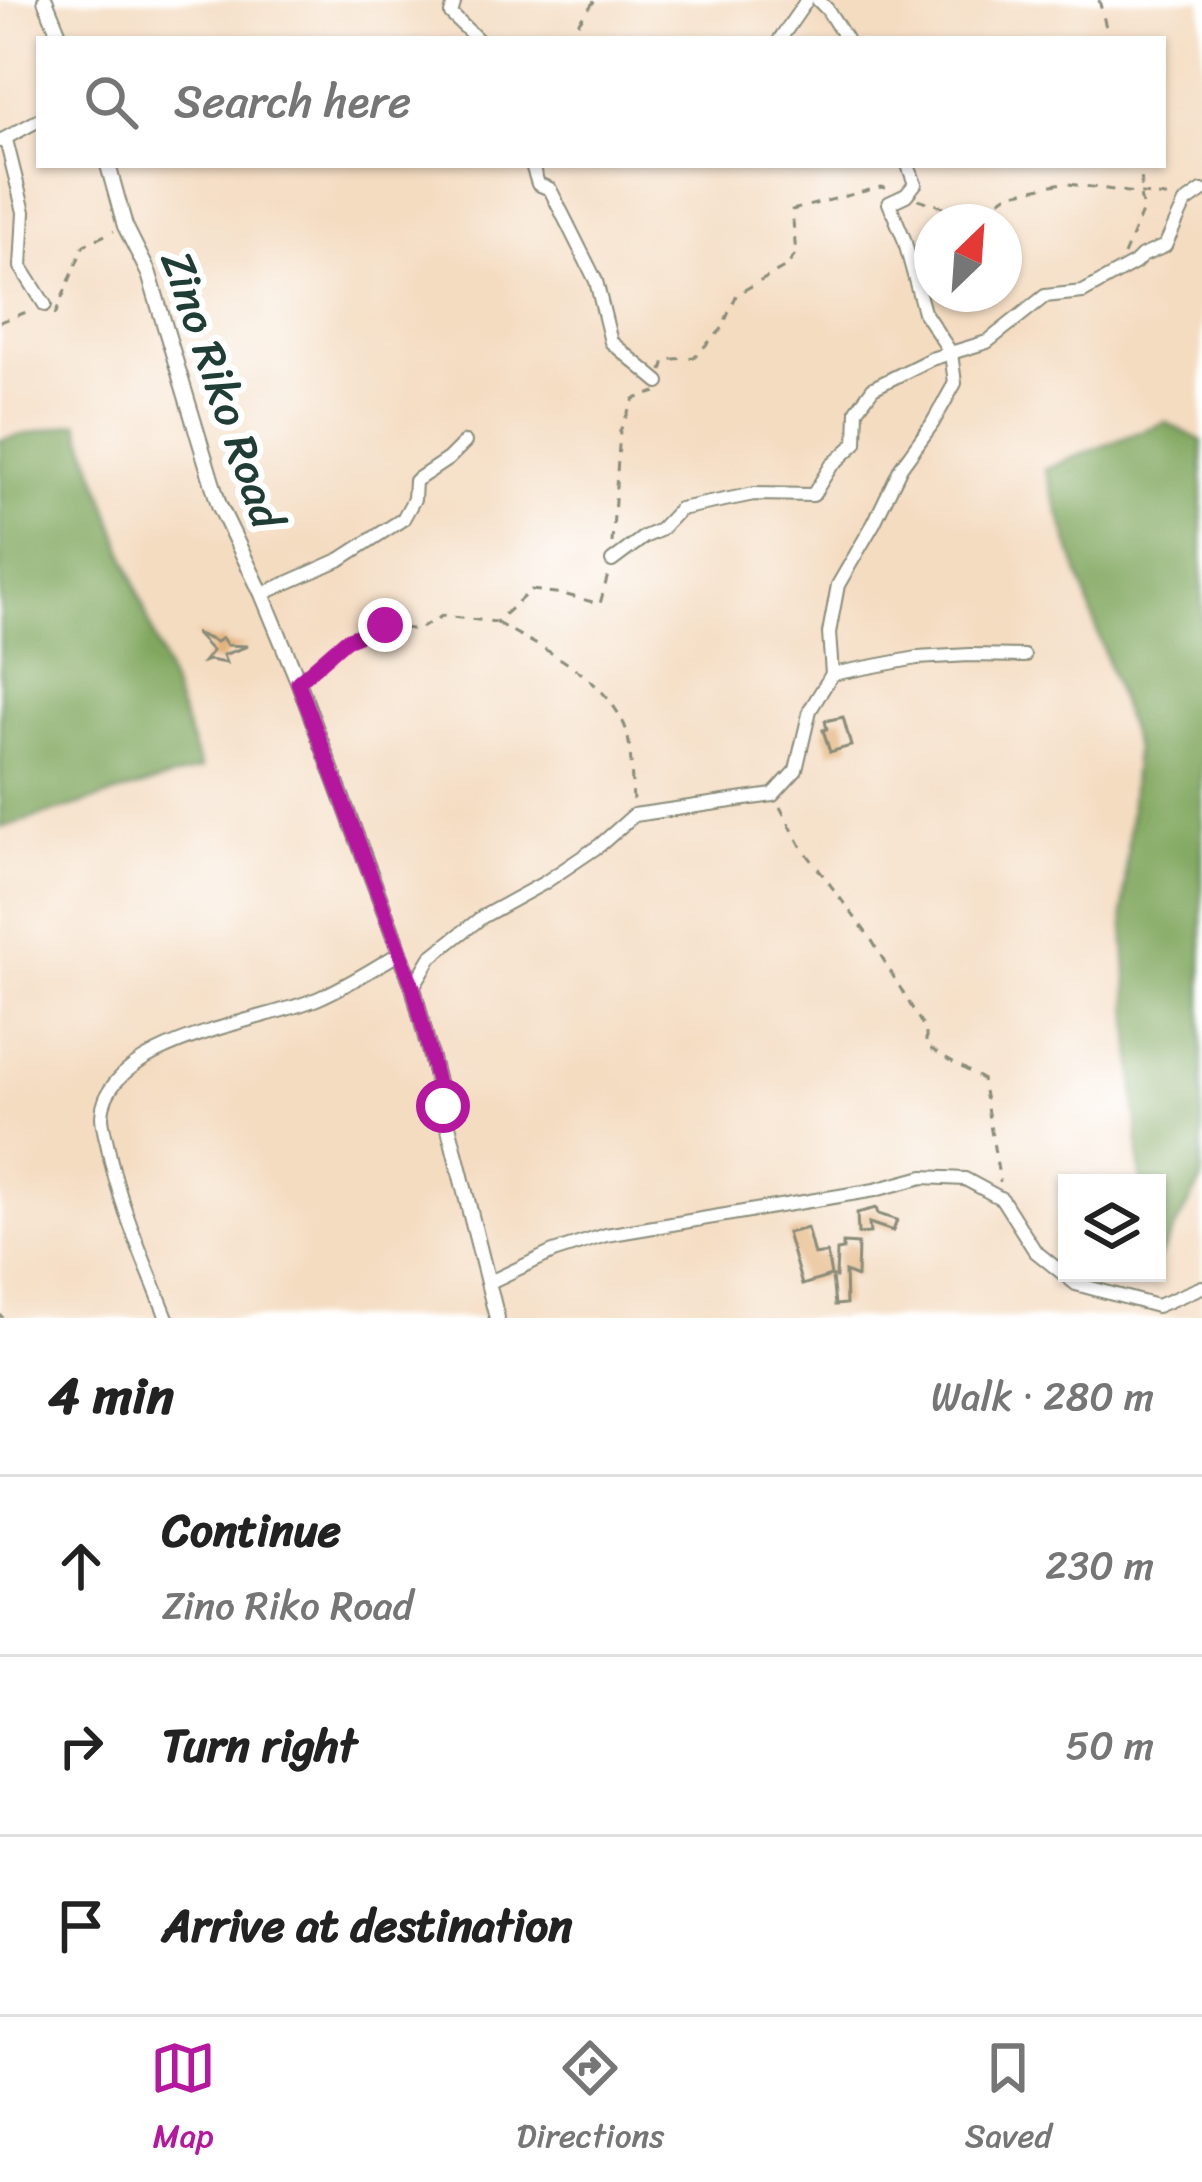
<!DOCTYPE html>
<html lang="en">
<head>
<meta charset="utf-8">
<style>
	body { margin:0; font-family:Sriracha,sans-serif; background:#f6f6f6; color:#222 }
	.controls { position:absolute; right:36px; bottom:36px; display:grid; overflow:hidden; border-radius:0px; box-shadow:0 3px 9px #0004 }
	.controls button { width:108px; height:108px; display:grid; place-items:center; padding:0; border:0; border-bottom:3px solid #e0e0e0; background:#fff; color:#222; font:60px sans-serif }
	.compass { position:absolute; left:914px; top:204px; width:108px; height:108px; border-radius:50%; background:#fff; box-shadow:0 3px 9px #0004; rotate:25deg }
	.stop { position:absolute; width:36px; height:36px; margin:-27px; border:9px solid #b5179e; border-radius:50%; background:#fff }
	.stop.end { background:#b5179e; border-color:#fff; box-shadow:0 3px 12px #0008 }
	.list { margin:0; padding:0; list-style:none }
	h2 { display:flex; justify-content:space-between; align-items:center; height:156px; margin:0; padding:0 48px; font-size:51px }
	h2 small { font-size:39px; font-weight:400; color:#767676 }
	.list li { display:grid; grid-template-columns:78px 1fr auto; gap:36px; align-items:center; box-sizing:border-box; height:180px; padding:0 48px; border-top:3px solid #e0e0e0 }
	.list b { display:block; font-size:45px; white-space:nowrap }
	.list p { margin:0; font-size:39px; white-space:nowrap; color:#767676 }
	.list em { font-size:39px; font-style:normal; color:#767676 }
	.icon { flex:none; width:66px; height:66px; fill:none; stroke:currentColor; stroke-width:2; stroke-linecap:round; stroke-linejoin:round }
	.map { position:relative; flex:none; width:1202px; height:1318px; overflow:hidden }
	.search { position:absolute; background:#fff; box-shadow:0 3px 9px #0004; left:36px; right:36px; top:36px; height:132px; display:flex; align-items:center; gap:30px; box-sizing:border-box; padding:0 42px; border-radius:0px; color:#767676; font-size:45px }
	.sheet { height:696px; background:#fff }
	nav { display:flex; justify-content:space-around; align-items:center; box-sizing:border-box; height:168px; border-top:3px solid #e0e0e0; background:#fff; font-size:33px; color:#767676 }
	nav a { display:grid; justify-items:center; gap:6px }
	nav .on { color:#b5179e }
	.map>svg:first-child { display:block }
	.forest { fill:#81a75e; stroke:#507249; stroke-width:3 }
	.building { fill:#e3b27a }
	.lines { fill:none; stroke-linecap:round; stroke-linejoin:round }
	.minor-casing { stroke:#8a8c7a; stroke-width:16 }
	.tertiary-casing { stroke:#8a8c7a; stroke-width:18 }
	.path { stroke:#8a8c7a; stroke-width:3; stroke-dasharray:9 9; stroke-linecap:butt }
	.minor { stroke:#fff; stroke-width:12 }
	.tertiary { stroke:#fff; stroke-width:14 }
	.route { stroke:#b5179e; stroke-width:15 }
	.labels { text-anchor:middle; stroke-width:12; stroke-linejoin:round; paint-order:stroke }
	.street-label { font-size:45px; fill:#1f3d34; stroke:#fff }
</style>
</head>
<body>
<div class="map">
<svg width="1202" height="1318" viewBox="0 0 1202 1318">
	<rect width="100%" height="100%" fill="#fff"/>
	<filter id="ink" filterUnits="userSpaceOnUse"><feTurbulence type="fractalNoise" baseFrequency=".00833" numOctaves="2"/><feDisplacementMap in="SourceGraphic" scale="24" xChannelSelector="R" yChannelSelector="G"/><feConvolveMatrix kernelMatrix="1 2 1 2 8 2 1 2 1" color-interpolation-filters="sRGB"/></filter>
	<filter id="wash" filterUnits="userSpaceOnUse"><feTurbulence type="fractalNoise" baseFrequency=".004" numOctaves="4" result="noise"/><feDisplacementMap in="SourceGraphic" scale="48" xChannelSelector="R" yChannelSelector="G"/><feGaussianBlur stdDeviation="2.7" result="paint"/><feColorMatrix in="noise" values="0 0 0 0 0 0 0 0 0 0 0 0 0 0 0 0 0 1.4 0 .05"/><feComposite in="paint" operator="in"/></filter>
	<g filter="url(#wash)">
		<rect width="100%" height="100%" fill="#f4dcc1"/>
		<g class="forest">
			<path d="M 1165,422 L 1202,441 L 1202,1180 L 1157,1260 L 1157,1183 L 1141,1183 L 1123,913 L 1135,748 L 1045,469 Z"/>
			<path d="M 78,423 L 201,769 L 0,828 L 0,440 Z"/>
		</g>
		<g id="blocks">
			<g class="building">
				<path d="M 195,633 L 216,642 L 222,638 L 227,645 L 248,646 L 223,655 L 226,663 L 209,660 L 203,662 L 212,651 Z"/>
				<path d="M 843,717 L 851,746 L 830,752 L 823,730 L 827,729 L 825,721 Z"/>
				<path d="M 876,1208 L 878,1214 L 897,1220 L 893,1231 L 869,1223 L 870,1233 L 858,1234 L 857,1213 Z"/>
				<path d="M 807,1228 L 814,1255 L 827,1253 L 831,1276 L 802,1285 L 787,1233 Z"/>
				<path d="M 843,1243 L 858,1244 L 857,1277 L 845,1272 L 846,1304 L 835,1305 L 832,1277 L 836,1277 L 837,1251 L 843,1250 Z"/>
			</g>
		</g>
	</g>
	<g filter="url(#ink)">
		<use href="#blocks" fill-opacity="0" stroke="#8a8c7a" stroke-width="3"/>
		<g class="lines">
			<g class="minor-casing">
				<g id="minor">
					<path d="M 455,0 L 451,14 L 477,39"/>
					<path d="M 818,0 L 827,9 L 846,39"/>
					<path d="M 780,39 L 807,0"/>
					<path d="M 6,140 L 24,212 L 21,267 L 45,305"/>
					<path d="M 0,141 L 39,120"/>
					<path d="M 532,165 L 538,184 L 550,189 L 596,281 L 611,342 L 659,382"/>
					<path d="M 612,561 L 644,537 L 660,530 L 680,509 L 754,494 L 813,495 L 831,466 L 856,443 L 857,410 L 873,388 L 931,359 L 987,342 L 1045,296 L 1083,292 L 1135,263 L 1142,256 L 1165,246 L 1185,203 L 1202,191"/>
					<path d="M 262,594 L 341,559 L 403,519 L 414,499 L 415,481 L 448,459 L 465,442"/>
					<path d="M 832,674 L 829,633 L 838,585 L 874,523 L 901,467 L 932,424 L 955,383 L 951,353 L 924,312 L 904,239 L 889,203 L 906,195 L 915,184 L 908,165"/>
					<path d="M 413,987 L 431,957 L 482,917 L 544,883 L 600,845 L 634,815 L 773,795 L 796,770 L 810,710 L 832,674 L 917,658 L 970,655 L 1024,656"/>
					<path d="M 490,1282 L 553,1252 L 606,1235 L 875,1190 L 923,1177 L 965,1179 L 1002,1199 L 1035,1251 L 1076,1284 L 1157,1306 L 1202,1287"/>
					<path d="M 167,1318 C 144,1259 119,1206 107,1143 C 105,1135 102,1124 102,1116 C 105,1040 264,1022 319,998 C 347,986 374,968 400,953"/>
				</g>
			</g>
			<g class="tertiary-casing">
				<g id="tertiary">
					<path d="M 45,0 L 61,39"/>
					<path d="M 108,165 L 125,226 L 149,274 L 219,505 L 262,594 L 298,681 L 413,987 L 497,1318"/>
				</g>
			</g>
			<g class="path">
				<path d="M 1099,0 L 1109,39"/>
				<path d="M 570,39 L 575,27 L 595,0"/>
				<path d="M 918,199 L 975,217 L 1008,194 L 1062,183 L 1172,198"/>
				<path d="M 1124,255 L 1143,210 L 1140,195 L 1143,165"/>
				<path d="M 55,315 L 84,245 L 114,231"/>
				<path d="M 0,322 L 32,310"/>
				<path d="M 662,371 L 665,360 L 694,357 L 721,330 L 737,294 L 786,267 L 796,254 L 792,210 L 881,187 L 886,188"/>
				<path d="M 612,543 L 620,431 L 634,399 L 656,392"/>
				<path d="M 497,623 C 543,649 600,673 624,724 C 632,741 631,779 633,800"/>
				<path d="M 310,671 L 346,640 L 385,625 L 417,630 L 442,616 L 496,622 L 531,590 L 563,594 L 600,604 L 609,571"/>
				<path d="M 780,807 L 801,846 L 871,939 L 926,1031 L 926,1046 L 982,1079 L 1000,1182"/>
				<path d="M 0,1314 L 2,1318"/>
			</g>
			<use href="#minor" class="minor"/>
			<use href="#tertiary" class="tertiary"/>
		</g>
	</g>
	<g class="lines" filter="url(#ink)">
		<path class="route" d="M 385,625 L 346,640 L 298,682 L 413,987 L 443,1106"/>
	</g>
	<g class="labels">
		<g class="street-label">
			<text transform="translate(223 389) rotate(71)" y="16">Zino Riko Road</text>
		</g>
	</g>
</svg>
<div class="controls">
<button><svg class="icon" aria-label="layers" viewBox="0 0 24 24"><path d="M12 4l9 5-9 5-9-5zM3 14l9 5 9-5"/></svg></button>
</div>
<svg class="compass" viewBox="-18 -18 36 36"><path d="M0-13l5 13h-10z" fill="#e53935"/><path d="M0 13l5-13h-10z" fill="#767676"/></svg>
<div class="stop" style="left:443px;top:1106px"></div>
<div class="stop end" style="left:385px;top:625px"></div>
<div class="search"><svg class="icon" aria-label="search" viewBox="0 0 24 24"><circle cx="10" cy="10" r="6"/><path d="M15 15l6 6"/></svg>Search here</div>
</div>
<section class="sheet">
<h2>4 min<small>Walk · 280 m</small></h2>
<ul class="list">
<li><svg class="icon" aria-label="ahead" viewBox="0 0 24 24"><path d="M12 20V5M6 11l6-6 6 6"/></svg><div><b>Continue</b><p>Zino Riko Road</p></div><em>230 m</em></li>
<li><svg class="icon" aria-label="right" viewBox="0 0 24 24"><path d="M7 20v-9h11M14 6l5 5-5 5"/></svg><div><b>Turn right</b></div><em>50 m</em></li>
<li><svg class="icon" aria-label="arrive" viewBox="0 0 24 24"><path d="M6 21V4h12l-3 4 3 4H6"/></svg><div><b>Arrive at destination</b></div></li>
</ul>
</section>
<nav>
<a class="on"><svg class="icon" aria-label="map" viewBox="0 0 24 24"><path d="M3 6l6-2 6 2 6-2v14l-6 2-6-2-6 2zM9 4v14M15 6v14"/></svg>Map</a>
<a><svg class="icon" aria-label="directions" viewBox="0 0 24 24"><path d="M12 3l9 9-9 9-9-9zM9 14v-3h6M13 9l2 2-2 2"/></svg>Directions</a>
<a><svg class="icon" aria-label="saved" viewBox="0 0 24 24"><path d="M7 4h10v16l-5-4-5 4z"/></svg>Saved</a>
</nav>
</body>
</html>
